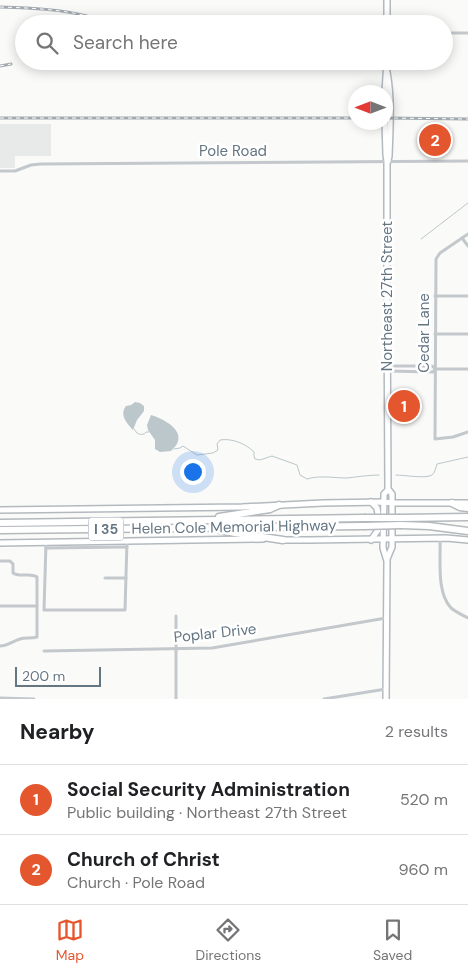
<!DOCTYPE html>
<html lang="en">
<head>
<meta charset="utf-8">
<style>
	body { margin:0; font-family:"DM Sans",sans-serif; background:#f6f6f6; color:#202124 }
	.compass { position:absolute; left:348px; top:85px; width:45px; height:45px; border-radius:50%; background:#fff; box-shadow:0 2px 12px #0003; rotate:270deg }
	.scale { position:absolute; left:15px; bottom:12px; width:86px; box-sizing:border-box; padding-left:5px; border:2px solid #657683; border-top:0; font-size:14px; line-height:18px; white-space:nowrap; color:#657683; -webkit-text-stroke:4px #fff; paint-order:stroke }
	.you { position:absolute; left:192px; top:471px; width:18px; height:18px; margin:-12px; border:4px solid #fff; border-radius:50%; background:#1a73e8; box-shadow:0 0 0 8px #1a73e833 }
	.badge { display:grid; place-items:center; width:32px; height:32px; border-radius:50%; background:#e4572e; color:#fff; font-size:16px; font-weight:700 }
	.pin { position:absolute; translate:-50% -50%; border:2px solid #fff; box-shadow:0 1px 5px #0006 }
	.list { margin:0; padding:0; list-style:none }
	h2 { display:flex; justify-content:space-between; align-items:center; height:65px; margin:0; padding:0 20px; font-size:21px }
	h2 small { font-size:16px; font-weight:400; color:#757577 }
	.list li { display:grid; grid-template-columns:32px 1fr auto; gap:15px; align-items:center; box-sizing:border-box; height:70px; padding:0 20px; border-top:1px solid #e0e0e0 }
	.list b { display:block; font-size:19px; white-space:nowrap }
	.list p { margin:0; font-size:16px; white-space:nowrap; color:#757577 }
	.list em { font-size:16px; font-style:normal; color:#757577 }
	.icon { flex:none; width:28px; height:28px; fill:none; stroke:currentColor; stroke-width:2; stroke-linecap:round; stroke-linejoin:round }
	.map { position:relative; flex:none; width:468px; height:699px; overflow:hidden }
	.search { position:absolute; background:#fff; box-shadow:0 2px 12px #0003; left:15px; right:15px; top:15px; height:55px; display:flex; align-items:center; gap:12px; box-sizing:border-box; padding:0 18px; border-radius:28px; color:#757577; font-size:19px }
	.sheet { height:205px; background:#fff }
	nav { display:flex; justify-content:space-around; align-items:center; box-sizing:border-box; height:70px; border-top:1px solid #e0e0e0; background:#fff; font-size:14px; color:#757577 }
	nav a { display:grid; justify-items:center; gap:2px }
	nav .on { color:#e4572e }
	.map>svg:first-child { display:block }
	.built { fill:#e8e9e9 }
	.water { fill:#bbc7cb }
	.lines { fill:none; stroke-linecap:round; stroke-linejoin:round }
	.stream { stroke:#bbc7cb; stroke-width:1 }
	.secondary-casing { stroke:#b3babf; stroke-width:8 }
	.motorway-casing { stroke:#b4b9bd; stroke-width:9 }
	.minor { stroke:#c3c8cc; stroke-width:3 }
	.secondary { stroke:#fff; stroke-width:5 }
	.motorway { stroke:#fff; stroke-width:6 }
	.rail-casing { stroke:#a2aab0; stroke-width:3 }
	.rail { stroke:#fff; stroke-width:1; stroke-dasharray:4; stroke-linecap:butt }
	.motorway-bridge-casing { stroke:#b4b9bd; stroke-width:9; stroke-linecap:butt }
	.motorway-bridge { stroke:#fff; stroke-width:6 }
	.labels { text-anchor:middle; stroke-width:5; stroke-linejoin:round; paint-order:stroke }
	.shield { fill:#fff; stroke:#939fa8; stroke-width:1 }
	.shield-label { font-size:14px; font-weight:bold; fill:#657683 }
	.street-label { font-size:15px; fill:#657683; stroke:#fff }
</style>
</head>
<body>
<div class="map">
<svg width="468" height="699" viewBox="0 0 468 699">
	<rect width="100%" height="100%" fill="#fafaf8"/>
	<path class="built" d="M 0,124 L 51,124 L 51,156 L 15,156 L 15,168 L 0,168 Z"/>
	<g class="water">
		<path d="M 135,402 L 140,403 L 144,406 L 144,411 L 137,420 L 133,430 C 127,423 119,415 126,406 L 131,405 Z"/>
		<path d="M 151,415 C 167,420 191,434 171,451 L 160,452 L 155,449 L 155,440 L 148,430 L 147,425 Z"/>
	</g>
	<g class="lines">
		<g class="stream">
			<path d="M 421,239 L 468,203"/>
			<path d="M 134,429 L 137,433 C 140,435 144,435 146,432 L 149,432"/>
			<path d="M 174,449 L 180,448 L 183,446 L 197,455 L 213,453 L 218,450 L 217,444 L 220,440 C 231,438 245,443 254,452 L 254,456 L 255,459 L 260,460 L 272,456 L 297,465 L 300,475 L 307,479 C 320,475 333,478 347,478 C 357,477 368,475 379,475"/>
			<path d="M 396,475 C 404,475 426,479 432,475 C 435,473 436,467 437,464 L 468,457"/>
		</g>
		<g class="secondary-casing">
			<g id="secondary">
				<path d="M 387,0 L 387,24"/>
				<path d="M 387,72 C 392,99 390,128 389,156 L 388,161"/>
				<path d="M 385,92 L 387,61"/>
				<path d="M 385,122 L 386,155 L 387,161 L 387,302 L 388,489 L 392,494 L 392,547 L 387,559"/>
				<path d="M 371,502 L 377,508 L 378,514 L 378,530 L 371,540"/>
				<path d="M 0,510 L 242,507 L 323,503 L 384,502 L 392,503 L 468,503"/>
				<path d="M 281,540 L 309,540 L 446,538 L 468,540"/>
				<path d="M 0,543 L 263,539"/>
				<path d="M 386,699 L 387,561 L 383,548 L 384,494 L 388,490"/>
			</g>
		</g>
		<g class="motorway-casing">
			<g id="motorway">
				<path d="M 452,503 L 460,507 L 468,508"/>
				<path d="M 219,517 L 270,509 L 279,505"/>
				<path d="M 400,518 L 468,517"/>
				<path d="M 0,523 L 364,518"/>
				<path d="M 401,525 L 429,526 L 468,531"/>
				<path d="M 0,530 L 364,526"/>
				<path d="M 220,530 L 235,533 L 283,540"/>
			</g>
		</g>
		<g class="minor">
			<path d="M 444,33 L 468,33"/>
			<path d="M 0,171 L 15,171 L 31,165 L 41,164 L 468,161"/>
			<path d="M 468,234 L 440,253 L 436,259 L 435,439 L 453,437 L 468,432"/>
			<path d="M 462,238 L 468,246"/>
			<path d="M 435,296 L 468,296"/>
			<path d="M 435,334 L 468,334"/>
			<path d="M 388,366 L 432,366 L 436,369 L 468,369"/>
			<path d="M 387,371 L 433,372 L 435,369"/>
			<path d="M 440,539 C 441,559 436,592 451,608 C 456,612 462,615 468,618"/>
			<path d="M 46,543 L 44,610 L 125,610 L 127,541"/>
			<path d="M 46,548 L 127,547"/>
			<path d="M 0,561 L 10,561 L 13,564 L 13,573 C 20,578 30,572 37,577 L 37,637 C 31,639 25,637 20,639 C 13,641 8,646 0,646"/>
			<path d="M 105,578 L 126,578"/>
			<path d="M 0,606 L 37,606"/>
			<path d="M 44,651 L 212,648 L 386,618"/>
			<path d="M 0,698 L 34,699"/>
			<path d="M 176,699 L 176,616"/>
			<path d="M 324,699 L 386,689"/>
		</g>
		<use href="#secondary" class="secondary"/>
		<use href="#motorway" class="motorway"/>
		<g class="rail-casing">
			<g id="rail">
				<path d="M 0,7 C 31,8 61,9 91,17"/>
				<path d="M 0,66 L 11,64"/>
				<path d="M 0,118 L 356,118"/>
				<path d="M 386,118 L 468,119"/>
			</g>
		</g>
		<use href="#rail" class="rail"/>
		<g class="motorway-bridge-casing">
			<g id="motorway-bridge">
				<path d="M 364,518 L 400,518"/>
				<path d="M 364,526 L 401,525"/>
			</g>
		</g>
		<use href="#motorway-bridge" class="motorway-bridge"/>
	</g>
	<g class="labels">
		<rect class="shield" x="88.5" y="517.5" width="35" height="23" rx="4"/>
		<g class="shield-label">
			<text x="106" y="534">I 35</text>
		</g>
		<g class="street-label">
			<text x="233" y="156">Pole Road</text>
			<text transform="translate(387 296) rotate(-90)" y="5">Northeast 27th Street</text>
			<text transform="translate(424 333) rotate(-90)" y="5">Cedar Lane</text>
			<text transform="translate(234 527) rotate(-1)" y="5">Helen Cole Memorial Highway</text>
			<text transform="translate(215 633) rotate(-6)" y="5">Poplar Drive</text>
		</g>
	</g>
</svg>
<svg class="compass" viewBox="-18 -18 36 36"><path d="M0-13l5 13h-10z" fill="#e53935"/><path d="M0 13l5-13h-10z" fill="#757577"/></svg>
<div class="scale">200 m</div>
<div class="you"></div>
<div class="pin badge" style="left:404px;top:406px">1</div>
<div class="pin badge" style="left:435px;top:140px">2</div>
<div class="search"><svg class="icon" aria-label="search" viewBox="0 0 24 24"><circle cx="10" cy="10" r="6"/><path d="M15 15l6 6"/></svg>Search here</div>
</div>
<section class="sheet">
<h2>Nearby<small>2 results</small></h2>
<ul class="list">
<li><span class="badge">1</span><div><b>Social Security Administration</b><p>Public building · Northeast 27th Street</p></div><em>520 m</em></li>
<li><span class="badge">2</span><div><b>Church of Christ</b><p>Church · Pole Road</p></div><em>960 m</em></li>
</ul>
</section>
<nav>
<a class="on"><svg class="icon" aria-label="map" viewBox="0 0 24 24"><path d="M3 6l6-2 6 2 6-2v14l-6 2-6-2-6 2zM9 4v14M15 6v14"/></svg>Map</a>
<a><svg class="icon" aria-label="directions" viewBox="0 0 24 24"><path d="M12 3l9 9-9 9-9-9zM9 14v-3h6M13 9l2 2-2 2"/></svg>Directions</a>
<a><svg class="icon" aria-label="saved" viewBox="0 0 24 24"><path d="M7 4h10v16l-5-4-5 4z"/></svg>Saved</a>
</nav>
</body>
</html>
